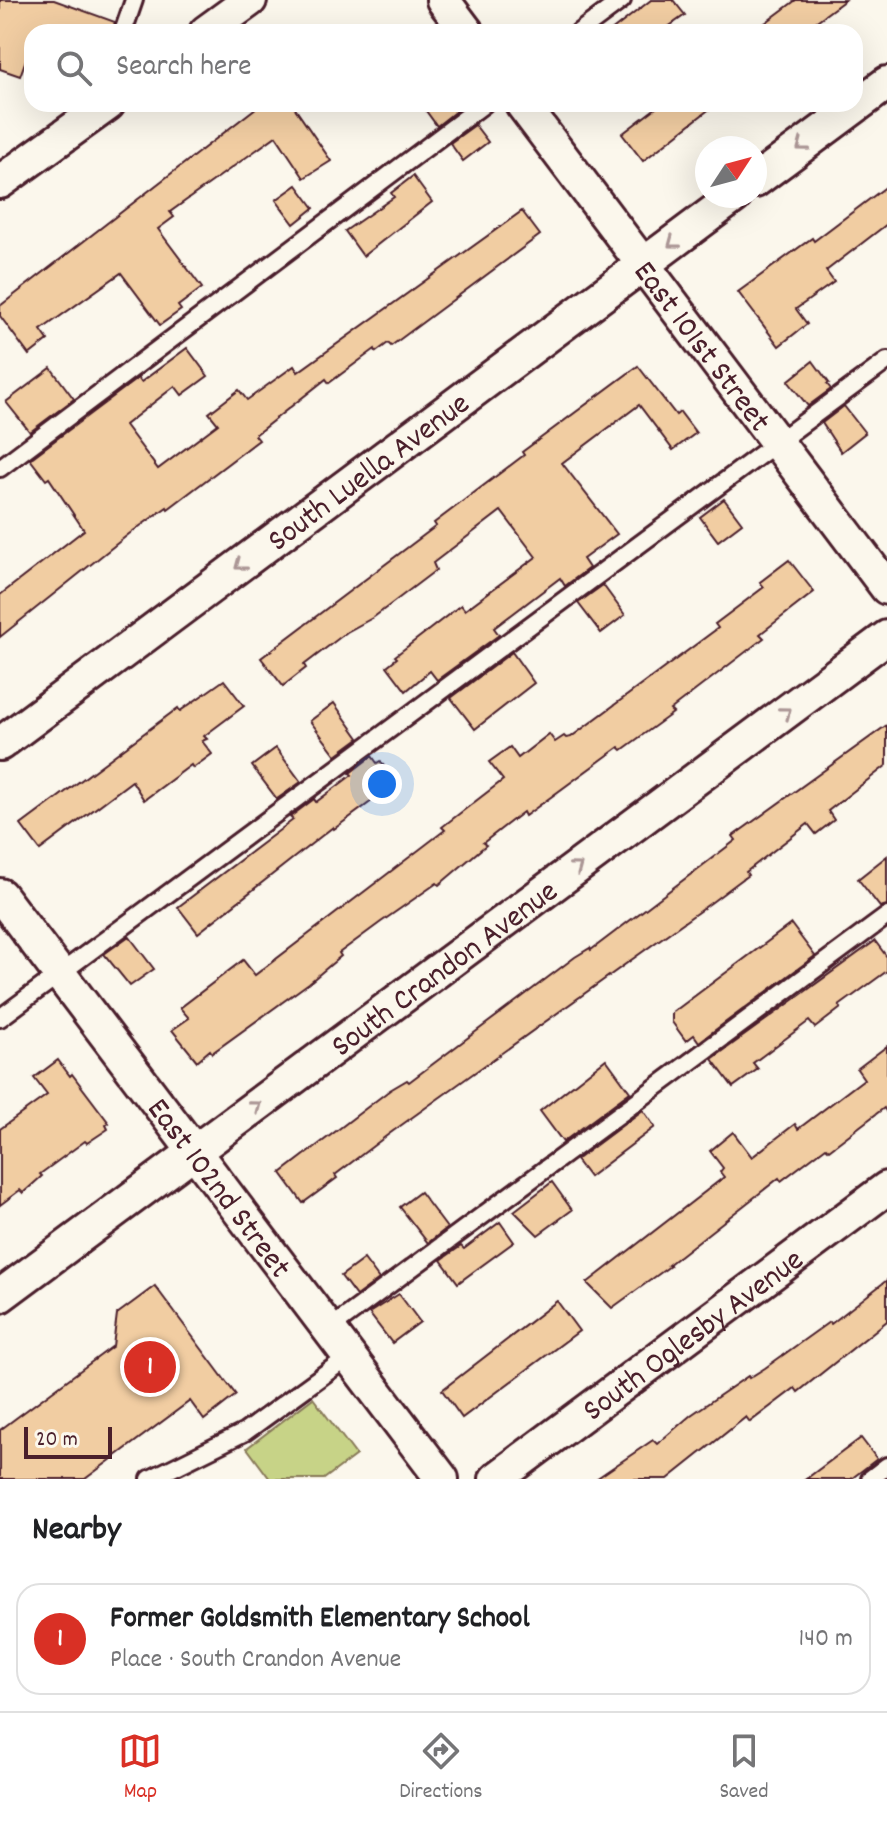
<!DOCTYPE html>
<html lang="en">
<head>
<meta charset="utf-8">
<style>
	body { margin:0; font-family:Dekko,sans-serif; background:#f2f2f2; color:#202124 }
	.compass { position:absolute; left:695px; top:136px; width:72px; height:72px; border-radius:50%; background:#fff; box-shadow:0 8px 32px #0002; rotate:54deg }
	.scale { position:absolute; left:24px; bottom:20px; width:88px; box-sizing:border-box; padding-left:8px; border:4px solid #4a1f2b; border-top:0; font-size:22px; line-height:28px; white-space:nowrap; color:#4a1f2b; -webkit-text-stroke:6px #fbf7ec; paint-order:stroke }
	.you { position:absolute; left:382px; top:784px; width:28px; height:28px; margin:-20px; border:6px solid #fff; border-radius:50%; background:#1a73e8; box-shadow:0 0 0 12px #1a73e833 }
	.badge { display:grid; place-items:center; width:52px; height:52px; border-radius:50%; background:#d93025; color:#fff; font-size:26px; font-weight:700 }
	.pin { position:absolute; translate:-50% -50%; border:4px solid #fff; box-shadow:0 2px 8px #0006 }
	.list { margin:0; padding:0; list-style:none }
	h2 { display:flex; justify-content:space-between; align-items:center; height:104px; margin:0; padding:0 32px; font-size:34px }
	h2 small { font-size:26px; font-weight:400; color:#757577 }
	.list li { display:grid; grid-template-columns:52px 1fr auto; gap:24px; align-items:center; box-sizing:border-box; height:112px; margin:0 16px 16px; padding:0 16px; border:2px solid #e0e0e0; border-radius:24px }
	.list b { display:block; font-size:30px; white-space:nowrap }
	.list p { margin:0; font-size:26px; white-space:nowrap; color:#757577 }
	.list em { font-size:26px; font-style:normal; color:#757577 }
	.icon { flex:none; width:44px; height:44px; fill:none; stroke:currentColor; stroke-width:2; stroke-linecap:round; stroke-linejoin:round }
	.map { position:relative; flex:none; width:887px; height:1479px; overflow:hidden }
	.search { position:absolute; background:#fff; box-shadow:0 8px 32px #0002; left:24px; right:24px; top:24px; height:88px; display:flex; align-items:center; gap:20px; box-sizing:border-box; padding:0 28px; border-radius:24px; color:#757577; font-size:30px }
	.sheet { height:232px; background:#fff }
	nav { display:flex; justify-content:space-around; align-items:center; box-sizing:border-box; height:112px; border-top:2px solid #e0e0e0; background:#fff; font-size:22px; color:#757577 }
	nav a { display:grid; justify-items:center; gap:4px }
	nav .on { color:#d93025 }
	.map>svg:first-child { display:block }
	.green { fill:#c7d387; stroke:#887959; stroke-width:2 }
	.building { fill:#f1cda2; stroke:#4a1f2b; stroke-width:2 }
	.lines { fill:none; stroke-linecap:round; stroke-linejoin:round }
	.lane-casing { stroke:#4a1f2b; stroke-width:22 }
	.street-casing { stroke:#4a1f2b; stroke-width:38 }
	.lane { stroke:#fbf7ec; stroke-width:16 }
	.street { stroke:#fbf7ec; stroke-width:32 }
	.oneway { stroke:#ab9695 }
	.labels { text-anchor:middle; stroke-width:7; stroke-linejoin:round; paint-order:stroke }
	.street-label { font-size:32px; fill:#4a1f2b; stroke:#fbf7ec }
</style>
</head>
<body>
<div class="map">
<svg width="887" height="1479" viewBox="0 0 887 1479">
	<rect width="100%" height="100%" fill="#fbf7ec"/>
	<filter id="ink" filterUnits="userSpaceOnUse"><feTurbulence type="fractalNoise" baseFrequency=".0125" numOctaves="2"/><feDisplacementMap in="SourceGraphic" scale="16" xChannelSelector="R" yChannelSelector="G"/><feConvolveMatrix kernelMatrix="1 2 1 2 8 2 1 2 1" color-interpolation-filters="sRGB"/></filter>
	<g filter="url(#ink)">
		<path class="green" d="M 313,1398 L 356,1455 L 324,1479 L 270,1479 L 247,1448 Z"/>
		<g class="building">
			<path d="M 0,0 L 54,0 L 115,22 L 112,32 L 44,32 L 37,30 L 32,32 L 32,43 L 20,76 L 0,69 Z"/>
			<path d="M 651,0 L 673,0 L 685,15 L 661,32 L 610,32 Z"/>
			<path d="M 796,0 L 845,0 L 802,32 L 753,32 Z"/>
			<path d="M 261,104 L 292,104 L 331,161 L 304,178 L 276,136 L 170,212 L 174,217 L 158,229 L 202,288 L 178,306 L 181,310 L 160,325 L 121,273 L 41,330 L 48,340 L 29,355 L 0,316 L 0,306 Z"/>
			<path d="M 421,104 L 459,104 L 461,107 L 437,126 Z"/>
			<path d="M 661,104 L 716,104 L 643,161 L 622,134 Z"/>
			<path d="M 475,125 L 488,142 L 463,161 L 450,143 Z"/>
			<path d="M 413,176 L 432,202 L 363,256 L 345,231 L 394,197 L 391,193 Z"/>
			<path d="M 297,185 L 314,208 L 294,224 L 276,200 Z"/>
			<path d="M 887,186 L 887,224 L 826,271 L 834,282 L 796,309 L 807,324 L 779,346 L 738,292 L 812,238 L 814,241 Z"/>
			<path d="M 522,211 L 540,235 L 391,346 L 388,343 L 376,352 L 375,349 L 329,383 L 326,379 L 255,435 L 259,440 L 168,509 L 167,507 L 129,534 L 0,637 L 0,595 L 84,530 L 49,478 L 46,480 L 30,459 L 138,378 L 141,382 L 187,348 L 208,376 L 182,395 L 175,386 L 125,425 L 158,469 L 218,424 L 209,413 L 239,390 L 247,400 L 294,366 L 298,372 Z"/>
			<path d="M 813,361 L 829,383 L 827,384 L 831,389 L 808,406 L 788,381 Z"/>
			<path d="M 638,366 L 676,415 L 680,412 L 696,433 L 673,450 L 639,405 L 562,463 L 617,534 L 583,559 L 589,568 L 565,586 L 560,578 L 494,628 L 499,635 L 437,680 L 430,671 L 406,691 L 387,666 L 397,658 L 395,656 L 461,605 L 465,610 L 536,557 L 501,511 L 433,563 L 436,570 L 374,617 L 347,632 L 304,665 L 306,668 L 283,686 L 261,658 L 436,526 L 434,523 L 524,455 L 522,452 Z"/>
			<path d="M 51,368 L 74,399 L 30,432 L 6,402 Z"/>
			<path d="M 844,406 L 865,433 L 841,452 L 822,423 Z"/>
			<path d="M 724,499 L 742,523 L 718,541 L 700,517 Z"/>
			<path d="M 789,560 L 814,592 L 760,634 L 764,638 L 670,710 L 673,713 L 622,750 L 619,747 L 525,816 L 523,812 L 483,843 L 486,845 L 439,885 L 437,883 L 381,922 L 339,953 L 341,956 L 309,983 L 212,1053 L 210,1050 L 197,1061 L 172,1030 L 189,1018 L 180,1008 L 243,960 L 255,975 L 445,830 L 442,827 L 503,780 L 489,762 L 510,747 L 518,758 L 549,734 L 555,742 L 564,736 L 566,738 L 571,737 L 718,628 L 715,624 L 764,587 L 760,582 Z"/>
			<path d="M 603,585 L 625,615 L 601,633 L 578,603 Z"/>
			<path d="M 512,652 L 534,683 L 475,729 L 451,698 Z"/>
			<path d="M 224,680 L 244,706 L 204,736 L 207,739 L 202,741 L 212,754 L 193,768 L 191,765 L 144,800 L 132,781 L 40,850 L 21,825 L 178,708 L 180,711 Z"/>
			<path d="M 334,703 L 359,738 L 336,755 L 310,721 Z"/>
			<path d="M 887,725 L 887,765 L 828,811 L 834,820 L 816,834 L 808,824 L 746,872 L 748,875 L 712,902 L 389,1134 L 335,1175 L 337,1178 L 303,1203 L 281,1173 L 390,1090 L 407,1080 L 409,1082 L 575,957 L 590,948 L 591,950 L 736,840 L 733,836 Z"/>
			<path d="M 276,748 L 301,782 L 277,799 L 252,766 Z"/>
			<path d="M 372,756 L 377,763 L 380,761 L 399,785 L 378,801 L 376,798 L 334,829 L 333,827 L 198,933 L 178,907 L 293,820 L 290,817 L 314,799 L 316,802 L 352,775 L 350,773 Z"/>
			<path d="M 887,856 L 887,905 L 880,907 L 858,879 Z"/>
			<path d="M 791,924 L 815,956 L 699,1042 L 694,1035 L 686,1041 L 672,1022 L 672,1013 Z"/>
			<path d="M 129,936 L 154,969 L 130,986 L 104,954 Z"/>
			<path d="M 875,941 L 887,957 L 887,971 L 839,1006 L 841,1008 L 815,1028 L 809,1021 L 753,1063 L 758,1069 L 733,1087 L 712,1059 Z"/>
			<path d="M 887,1046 L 887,1113 L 884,1108 L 829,1150 L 826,1147 L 781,1181 L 779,1178 L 668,1265 L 670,1266 L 612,1308 L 587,1283 L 724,1177 L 720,1172 L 723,1168 L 710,1151 L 733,1132 L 752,1157 L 795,1124 L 798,1129 L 864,1079 L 857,1069 Z"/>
			<path d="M 606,1059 L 630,1092 L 563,1142 L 540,1111 Z"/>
			<path d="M 58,1060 L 70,1076 L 72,1074 L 109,1123 L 106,1125 L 108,1129 L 87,1143 L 85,1141 L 40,1174 L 42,1176 L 23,1193 L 20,1190 L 0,1205 L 0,1129 L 47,1095 L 34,1078 Z"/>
			<path d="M 643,1110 L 655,1127 L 589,1177 L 576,1160 Z"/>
			<path d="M 552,1182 L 572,1210 L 538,1235 L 514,1211 Z"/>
			<path d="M 420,1192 L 447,1228 L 428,1243 L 400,1207 Z"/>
			<path d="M 500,1222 L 514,1242 L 458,1283 L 441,1260 L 461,1246 L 464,1249 Z"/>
			<path d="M 364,1259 L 379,1279 L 356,1296 L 341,1276 Z"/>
			<path d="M 887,1280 L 887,1321 L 798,1392 L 795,1388 L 750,1422 L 746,1417 L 668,1479 L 596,1479 L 653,1440 L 657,1444 L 691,1415 L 748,1376 L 749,1378 L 765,1368 L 829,1322 L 831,1324 Z"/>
			<path d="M 155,1286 L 236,1395 L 204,1420 L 190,1401 L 85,1479 L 0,1479 L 0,1430 L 113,1346 L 117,1314 Z"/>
			<path d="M 399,1294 L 420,1322 L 392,1343 L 369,1313 Z"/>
			<path d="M 557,1301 L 579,1331 L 462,1418 L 442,1390 Z"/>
			<path d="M 861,1438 L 877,1459 L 851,1479 L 806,1479 Z"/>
		</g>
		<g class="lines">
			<g class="lane-casing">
				<g id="lane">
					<path d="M 123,32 L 134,0"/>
					<path d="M 579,32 L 622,0"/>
					<path d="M 0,468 L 484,104"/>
					<path d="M 0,1018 L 887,361"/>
					<path d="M 328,1330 L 887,916"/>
					<path d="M 150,1479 L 245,1432 L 348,1357"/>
					<path d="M 870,1479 L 887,1466"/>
				</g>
			</g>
			<g class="street-casing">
				<g id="street">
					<path d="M 443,0 L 467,32"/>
					<path d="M 206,32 L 250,0"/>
					<path id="s1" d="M 522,104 L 887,588"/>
					<path d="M 755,181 L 887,83"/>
					<path d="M 0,182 L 108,104"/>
					<path id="s2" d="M 0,744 L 735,196"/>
					<path id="s3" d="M 0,895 L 442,1479"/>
					<path id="s4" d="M 0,1296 L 887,637"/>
					<path id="s5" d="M 496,1479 L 887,1188"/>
				</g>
			</g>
			<use href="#lane" class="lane"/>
			<use href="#street" class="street"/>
		</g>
		<defs><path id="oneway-chevron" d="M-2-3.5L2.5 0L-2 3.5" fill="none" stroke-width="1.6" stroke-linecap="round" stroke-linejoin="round" transform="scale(2)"/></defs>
		<g class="oneway">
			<use href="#oneway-chevron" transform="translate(802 146) rotate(143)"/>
			<use href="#oneway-chevron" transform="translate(673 243) rotate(143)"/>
			<use href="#oneway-chevron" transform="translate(240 565) rotate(143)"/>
			<use href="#oneway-chevron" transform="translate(786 712) rotate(-37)"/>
			<use href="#oneway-chevron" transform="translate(577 867) rotate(-37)"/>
			<use href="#oneway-chevron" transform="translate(256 1106) rotate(-37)"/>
		</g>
	</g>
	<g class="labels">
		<g class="street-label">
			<text dy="11" stroke="none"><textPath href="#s1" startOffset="302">East 101st Street</textPath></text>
			<text dy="11" stroke="none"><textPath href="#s2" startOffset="458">South Luella Avenue</textPath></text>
			<text dy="11" stroke="none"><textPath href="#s4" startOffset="552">South Crandon Avenue</textPath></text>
			<text dy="11" stroke="none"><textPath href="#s3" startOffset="366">East 102nd Street</textPath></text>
			<text dy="11" stroke="none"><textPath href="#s5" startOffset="244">South Oglesby Avenue</textPath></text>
		</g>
	</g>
</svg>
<svg class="compass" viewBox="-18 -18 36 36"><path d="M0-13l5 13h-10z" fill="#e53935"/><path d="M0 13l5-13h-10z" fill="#757577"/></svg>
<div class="scale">20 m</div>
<div class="you"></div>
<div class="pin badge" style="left:150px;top:1367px">1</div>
<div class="search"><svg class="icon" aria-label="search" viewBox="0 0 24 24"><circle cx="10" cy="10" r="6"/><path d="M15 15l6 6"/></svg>Search here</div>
</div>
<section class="sheet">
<h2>Nearby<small></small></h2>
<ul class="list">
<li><span class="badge">1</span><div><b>Former Goldsmith Elementary School</b><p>Place · South Crandon Avenue</p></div><em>140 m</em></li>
</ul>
</section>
<nav>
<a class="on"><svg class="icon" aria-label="map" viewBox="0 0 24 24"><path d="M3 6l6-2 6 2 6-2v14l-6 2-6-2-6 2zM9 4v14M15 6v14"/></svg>Map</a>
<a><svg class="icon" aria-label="directions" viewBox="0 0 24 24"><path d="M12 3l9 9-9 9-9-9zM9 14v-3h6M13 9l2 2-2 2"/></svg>Directions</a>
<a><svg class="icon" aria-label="saved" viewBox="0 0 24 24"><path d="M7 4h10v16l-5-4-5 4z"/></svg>Saved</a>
</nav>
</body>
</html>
